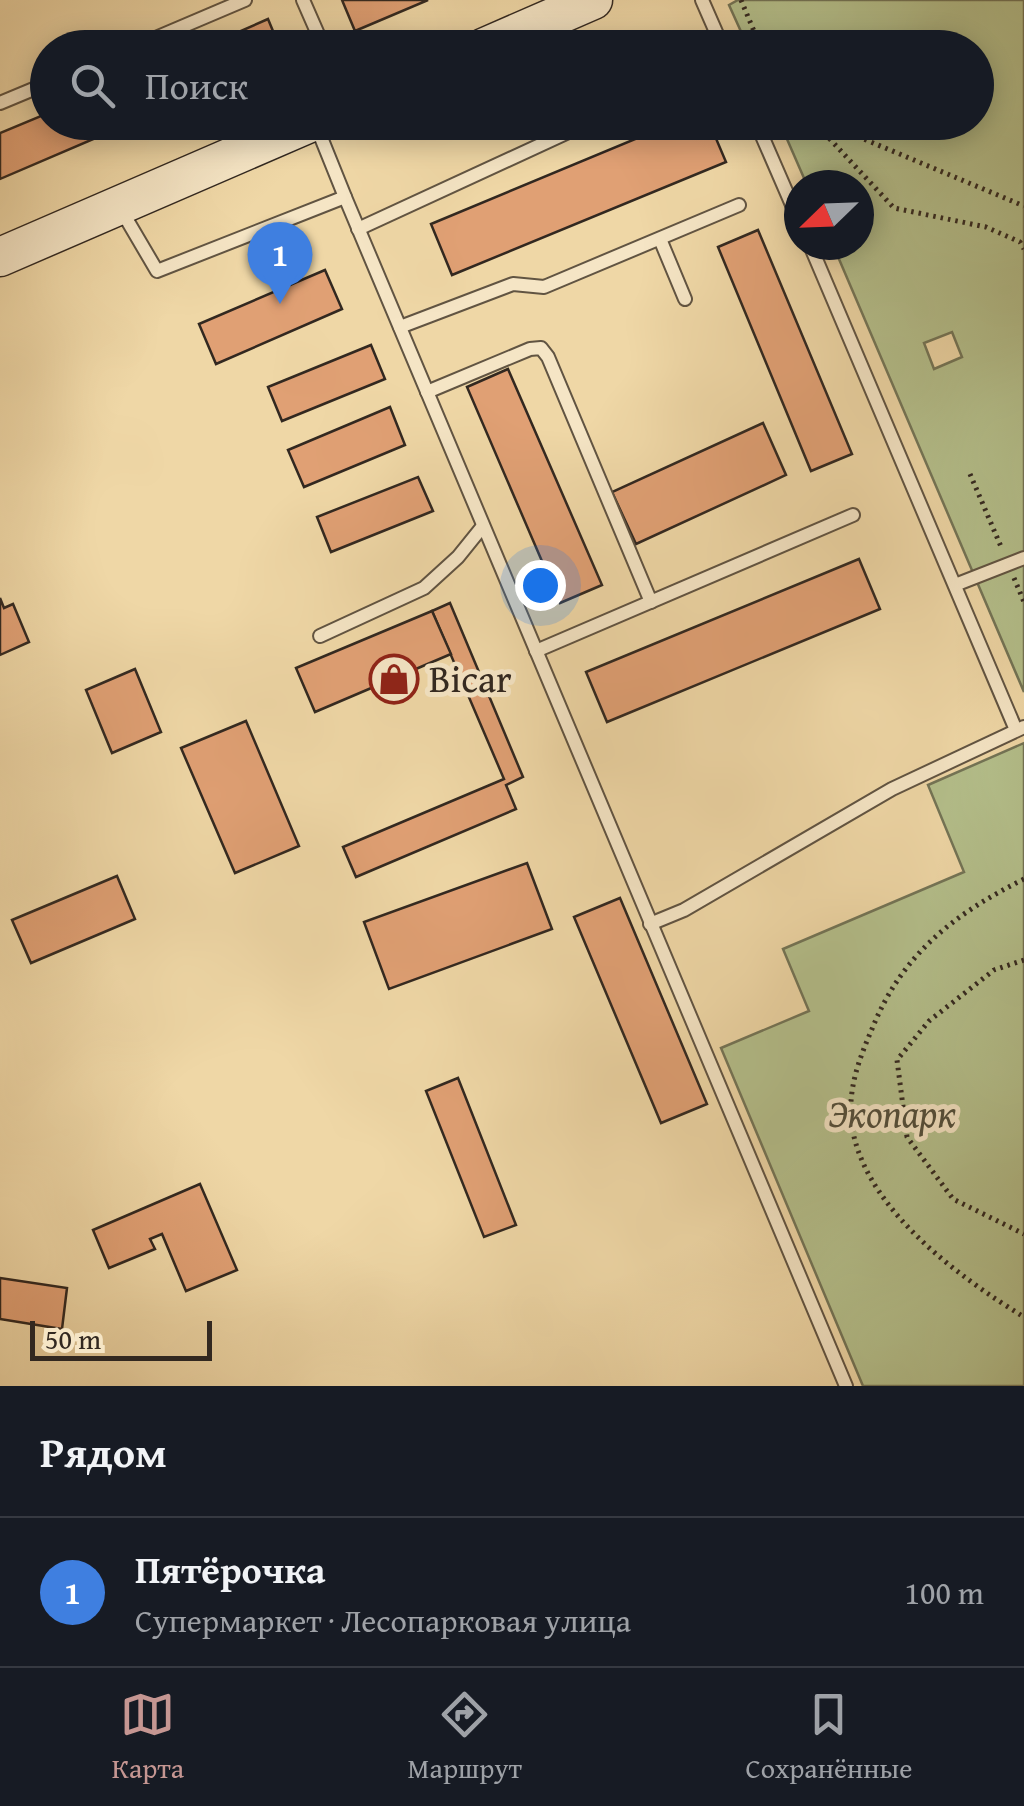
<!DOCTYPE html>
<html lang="ru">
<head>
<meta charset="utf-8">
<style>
	body { margin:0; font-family:"Gentium Book Plus",serif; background:#20242c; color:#f1f3f6 }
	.compass { position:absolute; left:784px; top:170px; width:90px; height:90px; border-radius:50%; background:#171b24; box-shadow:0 5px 25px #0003; rotate:247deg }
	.scale { position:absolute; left:30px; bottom:25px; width:182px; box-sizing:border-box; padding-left:10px; border:5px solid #322820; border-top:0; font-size:28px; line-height:35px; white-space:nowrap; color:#322820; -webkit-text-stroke:8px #f5e5c5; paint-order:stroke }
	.you { position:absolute; left:540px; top:585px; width:35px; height:35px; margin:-25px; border:8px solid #fff; border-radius:50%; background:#1a73e8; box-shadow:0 0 0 15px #1a73e833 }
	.badge { display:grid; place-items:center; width:65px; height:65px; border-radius:50%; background:#c59692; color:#fff; font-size:32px; font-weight:700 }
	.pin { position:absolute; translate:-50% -82px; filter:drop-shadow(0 2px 5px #0008) }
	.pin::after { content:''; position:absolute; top:52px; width:35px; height:30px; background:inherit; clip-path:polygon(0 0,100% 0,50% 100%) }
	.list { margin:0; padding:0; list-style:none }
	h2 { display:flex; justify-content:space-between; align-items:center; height:130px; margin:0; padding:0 40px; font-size:42px }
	h2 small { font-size:32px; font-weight:400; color:#9ea1a6 }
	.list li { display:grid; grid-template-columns:65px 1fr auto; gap:30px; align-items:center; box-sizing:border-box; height:150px; padding:0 40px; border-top:2px solid #363941 }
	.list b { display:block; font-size:38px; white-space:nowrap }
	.list p { margin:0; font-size:32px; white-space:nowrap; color:#9ea1a6 }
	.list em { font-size:32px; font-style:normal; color:#9ea1a6 }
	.icon { flex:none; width:55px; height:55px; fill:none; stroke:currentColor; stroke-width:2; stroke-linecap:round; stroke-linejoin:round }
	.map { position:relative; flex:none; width:1024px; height:1386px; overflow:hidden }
	.search { position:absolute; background:#171b24; box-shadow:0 5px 25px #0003; left:30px; right:30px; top:30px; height:110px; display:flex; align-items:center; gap:25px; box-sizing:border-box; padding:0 35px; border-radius:55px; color:#9ea1a6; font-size:38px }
	.sheet { height:280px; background:#171b24 }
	nav { display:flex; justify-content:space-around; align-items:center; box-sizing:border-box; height:140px; border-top:2px solid #363941; background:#171b24; font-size:28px; color:#9ea1a6 }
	nav a { display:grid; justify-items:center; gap:5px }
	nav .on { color:#c59692 }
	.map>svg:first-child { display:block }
	.green { fill:#b4bf8b; stroke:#737456; stroke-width:2.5; fill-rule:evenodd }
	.building { fill:#e0a074; stroke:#322820; stroke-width:2.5 }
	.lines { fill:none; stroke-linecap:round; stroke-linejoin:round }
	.lane-casing { stroke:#615442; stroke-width:16 }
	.secondary-casing { stroke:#322820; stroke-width:41 }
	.path { stroke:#322820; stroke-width:5; stroke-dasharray:2.5 5; stroke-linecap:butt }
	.lane { stroke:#f5e5c5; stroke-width:12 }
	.secondary { stroke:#f5e5c5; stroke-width:38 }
	.labels { text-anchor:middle; stroke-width:10; stroke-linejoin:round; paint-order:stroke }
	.poi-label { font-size:38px; fill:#322820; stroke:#f5e5c5; text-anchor:start }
	.park-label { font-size:38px; font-style:italic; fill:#524e3b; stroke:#f5e5c5 }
</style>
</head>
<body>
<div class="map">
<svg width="1024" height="1386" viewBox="0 0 1024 1386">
	<rect width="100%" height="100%" fill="#efd7a6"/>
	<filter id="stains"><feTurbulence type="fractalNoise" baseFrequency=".002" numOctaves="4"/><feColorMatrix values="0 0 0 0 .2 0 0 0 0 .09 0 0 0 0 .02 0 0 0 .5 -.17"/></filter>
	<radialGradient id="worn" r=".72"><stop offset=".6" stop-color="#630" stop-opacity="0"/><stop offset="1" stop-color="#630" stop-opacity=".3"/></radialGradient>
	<g class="green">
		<path d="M 738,0 L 1024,0 L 1024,692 L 833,245 L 859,245 L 859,185 L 807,185 L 780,123 L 976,122 L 976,48 L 748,47 L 729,5 ZM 952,332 L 962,357 L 934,369 L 924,343 Z"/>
		<path d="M 1024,743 L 1024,1386 L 863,1386 L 721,1048 L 809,1011 L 783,949 L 964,872 L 928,785 Z"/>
	</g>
	<g class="building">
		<path d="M 342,0 L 428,0 L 355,31 Z"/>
		<path d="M 268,19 L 280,48 L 202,48 Z"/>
		<path d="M 48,113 L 48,122 L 133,122 L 0,179 L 0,133 Z"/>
		<path d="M 676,122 L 709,122 L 726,162 L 452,275 L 431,224 Z"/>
		<path d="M 758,230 L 852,454 L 811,471 L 718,247 Z"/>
		<path d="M 325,270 L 342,309 L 216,364 L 199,324 Z"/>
		<path d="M 371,345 L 385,379 L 282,421 L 268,387 Z"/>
		<path d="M 508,369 L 602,585 L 560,603 L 467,387 Z"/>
		<path d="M 390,407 L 405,445 L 304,487 L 288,450 Z"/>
		<path d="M 763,423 L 786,475 L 636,544 L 612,492 Z"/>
		<path d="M 418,477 L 433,511 L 331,552 L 317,517 Z"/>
		<path d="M 859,559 L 880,609 L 607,722 L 586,672 Z"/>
		<path d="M 0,598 L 4,608 L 13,604 L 29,642 L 0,655 Z"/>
		<path d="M 450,603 L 523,777 L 506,785 L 516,809 L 356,877 L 343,847 L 504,779 L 432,611 Z"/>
		<path d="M 432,611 L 451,654 L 315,712 L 296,668 Z"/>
		<path d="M 135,669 L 161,732 L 112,753 L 86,690 Z"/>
		<path d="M 246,721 L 299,846 L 235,873 L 181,748 Z"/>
		<path d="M 527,863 L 552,929 L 389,989 L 364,922 Z"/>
		<path d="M 117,876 L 135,919 L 31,963 L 12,920 Z"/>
		<path d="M 620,898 L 707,1104 L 661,1123 L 574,917 Z"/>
		<path d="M 458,1078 L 516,1225 L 484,1237 L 426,1091 Z"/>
		<path d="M 200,1184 L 237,1270 L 186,1291 L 162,1234 L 150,1239 L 155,1249 L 109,1268 L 93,1230 Z"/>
		<path d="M 0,1278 L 67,1288 L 62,1329 L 0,1319 Z"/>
	</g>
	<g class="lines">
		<g class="lane-casing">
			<g id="lane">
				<path d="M 303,0 L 324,48"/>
				<path d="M 702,0 L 723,48"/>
				<path d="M 132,48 L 245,0"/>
				<path d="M 0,103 L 48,83"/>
				<path d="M 756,122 L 799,221"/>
				<path d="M 316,125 L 345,197"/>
				<path d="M 120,208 L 157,271 L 345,197 L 846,1386"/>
				<path d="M 358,229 L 590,122"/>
				<path d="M 660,239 L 685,299"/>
				<path d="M 810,245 L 1016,730"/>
				<path d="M 400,327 L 513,284 L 544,287 L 739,205"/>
				<path d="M 427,392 L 530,349 L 541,348 L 548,357 L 651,602"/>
				<path d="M 955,585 L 1024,558"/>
				<path d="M 320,636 L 424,588 L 458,557 L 483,526"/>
				<path d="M 536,651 L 853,515"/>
				<path d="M 650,924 L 684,910 L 892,789 L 1024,727"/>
			</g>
		</g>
		<g class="secondary-casing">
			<g id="secondary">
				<path d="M 483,48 L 593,0"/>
				<path d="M 0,257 L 312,122"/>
			</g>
		</g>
		<g class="path">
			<path d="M 741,0 L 761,48"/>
			<path d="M 814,122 L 894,208 L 986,227 L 1020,242 L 1024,249"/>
			<path d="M 823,122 L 1024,206"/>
			<path d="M 970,474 L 1002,549"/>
			<path d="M 1014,578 L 1024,602"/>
			<path d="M 1024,879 C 954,914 902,954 872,1029 C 860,1057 849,1085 851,1117 C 857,1203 957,1276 1024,1317"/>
			<path d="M 1024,960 L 994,970 L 929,1021 L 897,1060 L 907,1137 L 953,1199 L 1024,1234"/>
		</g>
		<use href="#lane" class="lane"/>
		<use href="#secondary" class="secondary"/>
	</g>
	<defs>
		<g id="shop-ring" transform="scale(2.5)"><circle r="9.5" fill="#f5e5c5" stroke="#8f2418" stroke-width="1.5"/><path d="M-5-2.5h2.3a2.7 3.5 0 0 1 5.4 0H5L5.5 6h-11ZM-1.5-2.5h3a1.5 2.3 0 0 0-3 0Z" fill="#8f2418"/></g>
	</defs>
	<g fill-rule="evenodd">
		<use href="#shop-ring" x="394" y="679"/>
	</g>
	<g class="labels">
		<g class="poi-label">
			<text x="429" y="692">Bicar</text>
		</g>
		<g class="park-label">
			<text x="892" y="1127">Экопарк</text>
		</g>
	</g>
	<rect width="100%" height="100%" filter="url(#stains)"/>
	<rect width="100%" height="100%" fill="url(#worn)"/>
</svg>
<svg class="compass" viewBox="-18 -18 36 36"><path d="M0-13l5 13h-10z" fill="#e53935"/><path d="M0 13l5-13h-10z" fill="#9ea1a6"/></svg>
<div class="scale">50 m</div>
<div class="you"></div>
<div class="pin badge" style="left:280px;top:304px;background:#3f7fe0">1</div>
<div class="search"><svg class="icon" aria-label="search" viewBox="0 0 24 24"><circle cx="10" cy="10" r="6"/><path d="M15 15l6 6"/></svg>Поиск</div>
</div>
<section class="sheet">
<h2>Рядом<small></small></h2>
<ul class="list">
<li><span class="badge" style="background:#3f7fe0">1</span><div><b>Пятёрочка</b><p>Супермаркет · Лесопарковая улица</p></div><em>100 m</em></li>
</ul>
</section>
<nav>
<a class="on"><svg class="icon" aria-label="map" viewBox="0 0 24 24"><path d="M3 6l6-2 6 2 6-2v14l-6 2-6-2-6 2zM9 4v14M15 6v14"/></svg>Карта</a>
<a><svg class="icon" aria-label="directions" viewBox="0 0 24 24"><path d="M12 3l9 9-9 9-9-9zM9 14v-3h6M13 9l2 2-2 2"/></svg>Маршрут</a>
<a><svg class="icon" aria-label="saved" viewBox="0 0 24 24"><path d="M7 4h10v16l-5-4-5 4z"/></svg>Сохранённые</a>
</nav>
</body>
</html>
